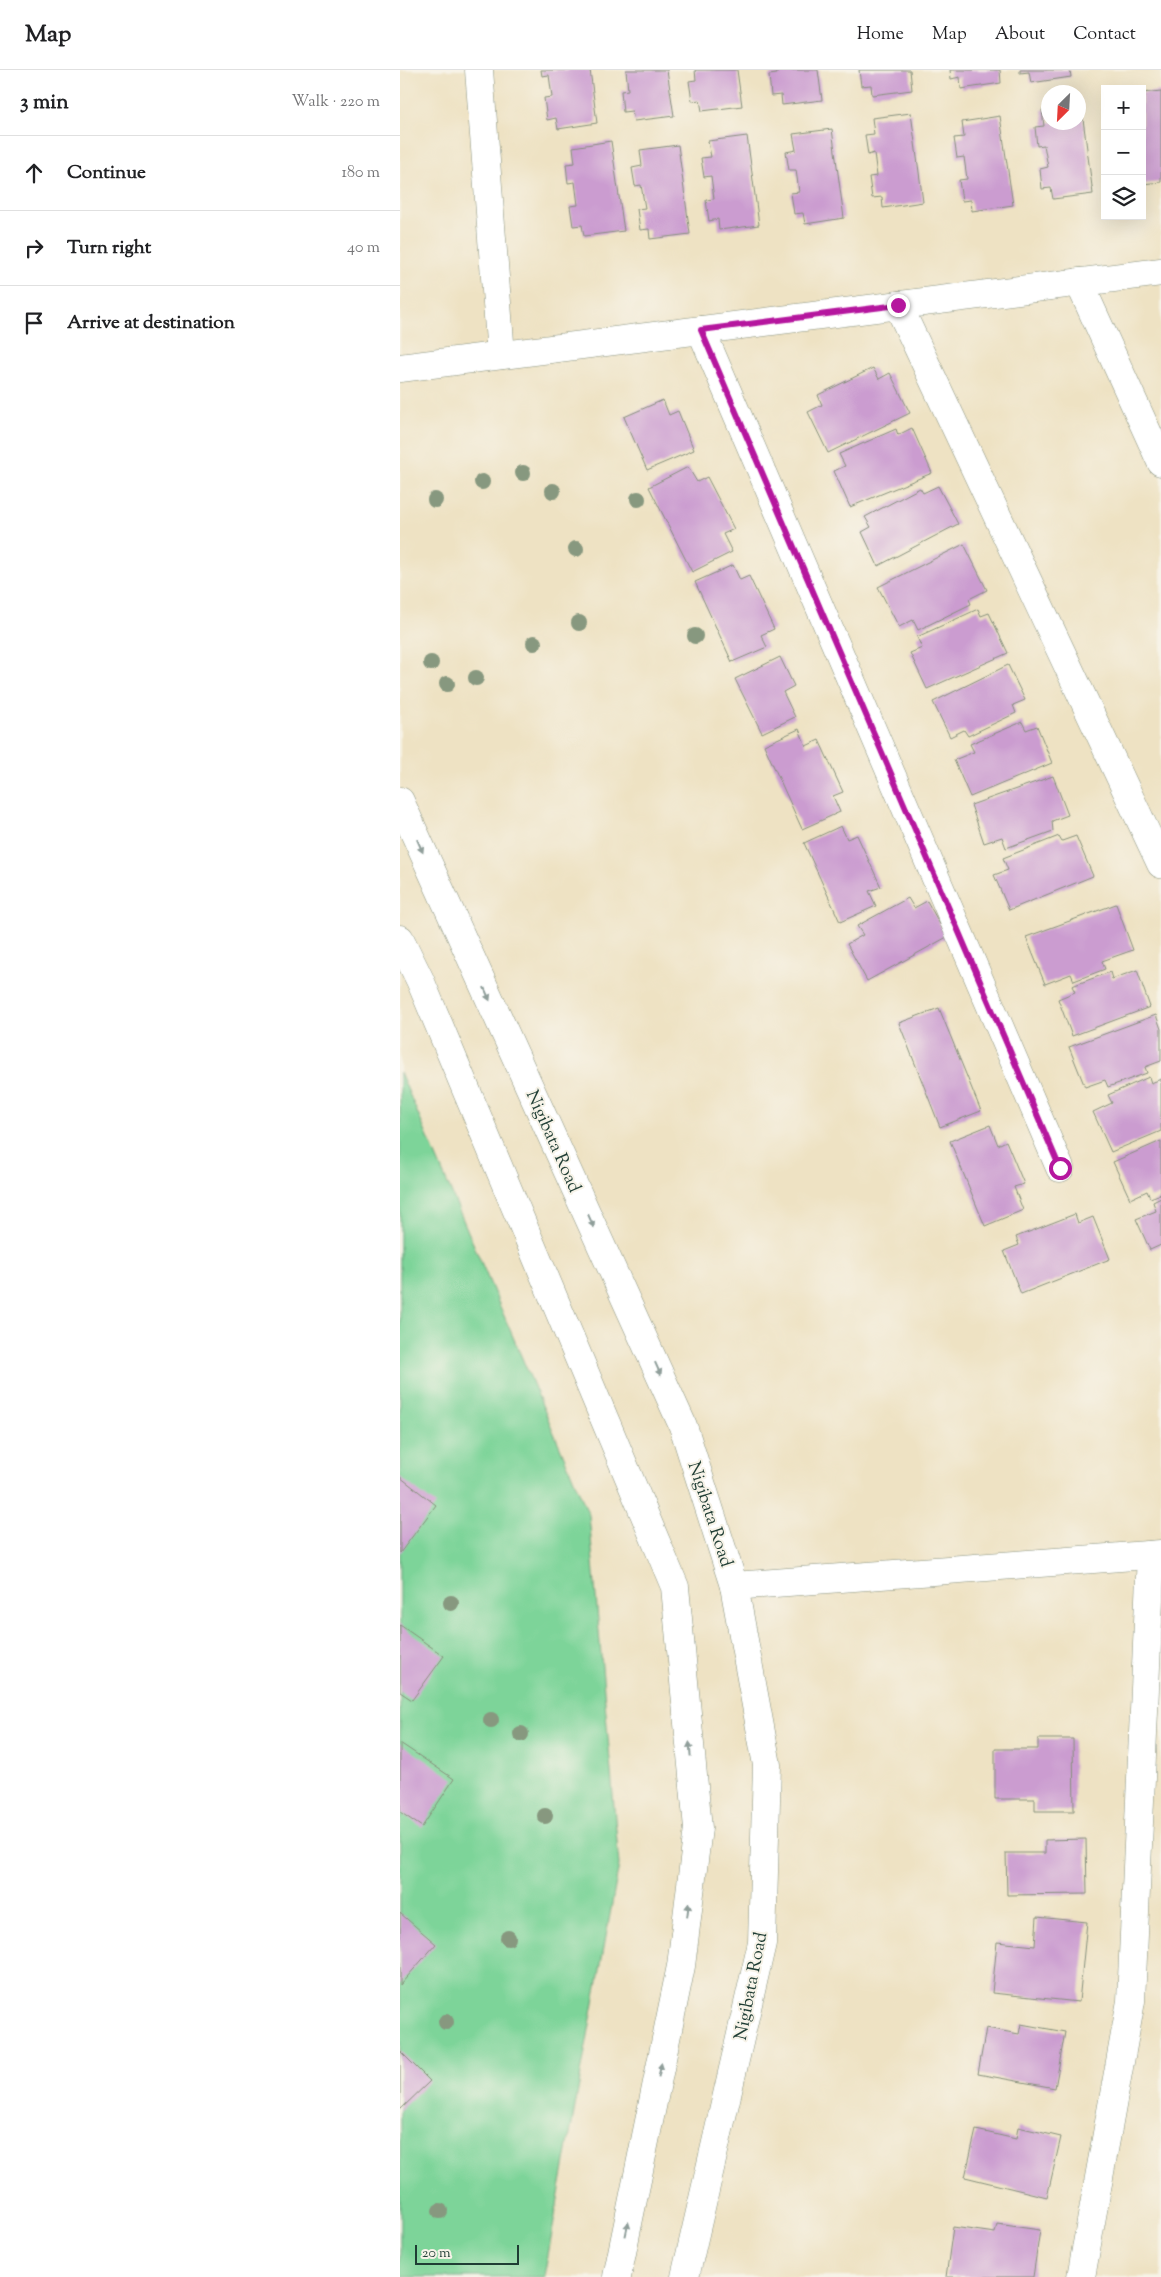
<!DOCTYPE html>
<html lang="en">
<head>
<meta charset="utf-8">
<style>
	body { margin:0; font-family:"Sorts Mill Goudy",serif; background:#f6f6f6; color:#202124 }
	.controls { position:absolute; right:15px; top:15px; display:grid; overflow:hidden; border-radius:0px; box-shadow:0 5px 20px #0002 }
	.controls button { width:45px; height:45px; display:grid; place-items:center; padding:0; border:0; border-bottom:1px solid #e0e0e0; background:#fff; color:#202124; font:25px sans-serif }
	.compass { position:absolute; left:641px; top:15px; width:45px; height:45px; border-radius:50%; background:#fff; box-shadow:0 5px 20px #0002; rotate:204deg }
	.scale { position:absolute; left:15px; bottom:12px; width:104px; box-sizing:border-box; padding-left:5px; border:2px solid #1f3d34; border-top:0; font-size:14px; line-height:18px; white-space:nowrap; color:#1f3d34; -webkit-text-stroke:4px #f7f3e8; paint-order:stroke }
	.stop { position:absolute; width:15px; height:15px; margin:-11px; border:4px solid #b5179e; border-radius:50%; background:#fff }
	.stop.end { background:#b5179e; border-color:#fff; box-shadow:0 1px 5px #0008 }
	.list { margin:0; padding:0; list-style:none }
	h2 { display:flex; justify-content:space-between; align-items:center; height:65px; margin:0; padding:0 20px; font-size:21px }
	h2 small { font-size:16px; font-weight:400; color:#757577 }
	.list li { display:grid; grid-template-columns:32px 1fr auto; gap:15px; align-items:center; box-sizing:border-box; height:75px; padding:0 20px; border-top:1px solid #e0e0e0 }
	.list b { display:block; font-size:19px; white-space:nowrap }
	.list em { font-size:16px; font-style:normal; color:#757577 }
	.icon { flex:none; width:28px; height:28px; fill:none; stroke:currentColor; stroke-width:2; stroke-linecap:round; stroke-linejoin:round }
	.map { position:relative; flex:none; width:761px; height:2207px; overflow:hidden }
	header { display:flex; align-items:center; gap:30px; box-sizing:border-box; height:70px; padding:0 25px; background:#fff; border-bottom:1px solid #e0e0e0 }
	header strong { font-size:24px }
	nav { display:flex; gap:28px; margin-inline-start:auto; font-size:18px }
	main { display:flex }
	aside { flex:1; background:#fff }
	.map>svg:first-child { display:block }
	.green { fill:#7dd499; stroke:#4e8866 }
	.building { fill:#cb9cd0 }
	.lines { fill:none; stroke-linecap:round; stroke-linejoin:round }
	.minor-casing { stroke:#86907c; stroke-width:29 }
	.minor { stroke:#fff; stroke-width:28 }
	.tree { fill:#87987f }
	.oneway { fill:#8f9e9a }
	.route { stroke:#b5179e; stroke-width:6 }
	.labels { text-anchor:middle; stroke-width:4; stroke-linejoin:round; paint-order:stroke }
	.street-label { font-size:18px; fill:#1f3d34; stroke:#f7f3e8 }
</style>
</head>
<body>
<header>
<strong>Map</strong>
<nav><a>Home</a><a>Map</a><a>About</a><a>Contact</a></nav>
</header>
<main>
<aside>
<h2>3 min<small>Walk · 220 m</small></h2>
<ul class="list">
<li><svg class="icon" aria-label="ahead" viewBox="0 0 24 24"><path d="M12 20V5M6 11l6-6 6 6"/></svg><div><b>Continue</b></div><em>180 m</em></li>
<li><svg class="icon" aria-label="right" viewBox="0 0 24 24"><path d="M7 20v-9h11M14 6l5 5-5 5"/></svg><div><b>Turn right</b></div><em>40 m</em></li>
<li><svg class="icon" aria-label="arrive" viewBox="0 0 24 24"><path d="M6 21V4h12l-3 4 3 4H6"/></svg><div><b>Arrive at destination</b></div></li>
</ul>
</aside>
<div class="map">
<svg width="761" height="2207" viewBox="0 0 761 2207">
	<rect width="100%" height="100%" fill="#f7f3e8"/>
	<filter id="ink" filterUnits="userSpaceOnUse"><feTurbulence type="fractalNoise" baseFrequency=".02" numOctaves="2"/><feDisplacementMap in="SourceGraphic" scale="10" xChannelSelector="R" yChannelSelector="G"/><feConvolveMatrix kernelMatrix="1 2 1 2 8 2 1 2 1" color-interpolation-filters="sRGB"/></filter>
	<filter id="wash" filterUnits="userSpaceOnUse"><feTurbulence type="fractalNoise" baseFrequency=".0096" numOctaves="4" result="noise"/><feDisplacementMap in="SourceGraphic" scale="20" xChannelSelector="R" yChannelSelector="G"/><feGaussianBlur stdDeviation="1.12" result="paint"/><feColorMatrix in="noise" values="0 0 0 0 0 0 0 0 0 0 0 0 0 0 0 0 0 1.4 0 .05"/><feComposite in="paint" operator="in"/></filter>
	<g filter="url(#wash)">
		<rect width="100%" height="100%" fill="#eee2c3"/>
		<path class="green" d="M 0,1002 L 189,1445 L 219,1795 L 144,2207 L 0,2207 Z"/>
		<g id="blocks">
			<g class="building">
				<path d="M 141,0 L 190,0 L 197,53 L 158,59 L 156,48 L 147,50 L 144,28 L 152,27 L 149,5 L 142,6 Z"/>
				<path d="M 226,0 L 267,0 L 274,46 L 234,51 L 232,41 L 223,42 L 221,21 L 228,20 Z"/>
				<path d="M 295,0 L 337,0 L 342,36 L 302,41 L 300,30 L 292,31 L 289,11 L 296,10 Z"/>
				<path d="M 376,0 L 418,0 L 422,30 L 382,35 L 381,25 L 371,26 L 369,5 L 377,4 Z"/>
				<path d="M 459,0 L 510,0 L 512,20 L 472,25 L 471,15 L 461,16 Z"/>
				<path d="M 550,0 L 600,0 L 601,13 L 561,19 L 560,7 L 551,9 Z"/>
				<path d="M 620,0 L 670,0 L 671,7 L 631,13 L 629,2 L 620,3 Z"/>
				<path d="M 761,21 L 761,112 L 742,114 L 742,23 Z"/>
				<path d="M 681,34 L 693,124 L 653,129 L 651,118 L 642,119 L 640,99 L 648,97 L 644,75 L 637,76 L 635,57 L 644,56 L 642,40 L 648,39 L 648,52 L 678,52 L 678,35 Z"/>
				<path d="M 511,43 L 523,132 L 483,138 L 482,127 L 472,128 L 469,107 L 477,106 L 474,83 L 468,85 L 465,65 L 474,64 L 472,48 Z"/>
				<path d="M 600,46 L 613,135 L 572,141 L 571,130 L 562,131 L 559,110 L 567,109 L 564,87 L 557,88 L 554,68 L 564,67 L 562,52 Z"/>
				<path d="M 432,59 L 444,148 L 405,154 L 403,143 L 394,144 L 391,123 L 399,122 L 396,100 L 389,100 L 386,82 L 396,80 L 393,64 Z"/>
				<path d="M 347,66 L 359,155 L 319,160 L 318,149 L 309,151 L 306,130 L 314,129 L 311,106 L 304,107 L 301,88 L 311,87 L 308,71 Z"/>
				<path d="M 211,71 L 224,161 L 184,166 L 182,155 L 173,156 L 170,136 L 178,135 L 175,112 L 168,113 L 166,94 L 175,93 L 173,77 Z"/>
				<path d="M 278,75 L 290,164 L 250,169 L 249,159 L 240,160 L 237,139 L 245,138 L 241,115 L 235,116 L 232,98 L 242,96 L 240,80 Z"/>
				<path d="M 473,298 L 479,309 L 490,303 L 510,343 L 428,383 L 408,342 L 422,335 L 418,325 Z"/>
				<path d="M 263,330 L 269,345 L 278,341 L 294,380 L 247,400 L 224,347 Z"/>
				<path d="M 512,358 L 532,403 L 450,437 L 434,401 L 445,396 L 439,384 L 496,359 L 498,365 Z"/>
				<path d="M 288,397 L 297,412 L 307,407 L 334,459 L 323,464 L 332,482 L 292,502 L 249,417 Z"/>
				<path d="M 538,416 L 558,454 L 478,496 L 462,462 L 471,457 L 465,447 L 520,418 L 523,423 Z"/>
				<path d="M 564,474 L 587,520 L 569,529 L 571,534 L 518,560 L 513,550 L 499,557 L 478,517 Z"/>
				<path d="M 333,495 L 340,510 L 349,506 L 374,559 L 361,565 L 367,577 L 332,592 L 295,512 Z"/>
				<path d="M 578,539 L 581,546 L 589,543 L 608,583 L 527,619 L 510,583 L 522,578 L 517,567 Z"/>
				<path d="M 380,587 L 394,616 L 383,622 L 395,647 L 362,663 L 335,609 Z"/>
				<path d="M 608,595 L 625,630 L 613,635 L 616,643 L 568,666 L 564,660 L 550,667 L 533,632 Z"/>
				<path d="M 622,652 L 626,660 L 637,656 L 652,693 L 570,727 L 554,690 L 574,682 L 570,674 Z"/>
				<path d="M 399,659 L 406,676 L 419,670 L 443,722 L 433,726 L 440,742 L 402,759 L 364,675 Z"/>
				<path d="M 653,706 L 668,745 L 652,751 L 653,761 L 606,778 L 602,767 L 584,773 L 571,735 Z"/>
				<path d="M 441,756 L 447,769 L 457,765 L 481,817 L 469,821 L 476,836 L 440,852 L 404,773 Z"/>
				<path d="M 659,766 L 662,771 L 676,766 L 693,806 L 609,840 L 594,805 L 608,800 L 603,788 Z"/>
				<path d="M 508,828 L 514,838 L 527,831 L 547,867 L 467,911 L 447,874 L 463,865 L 457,856 Z"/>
				<path d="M 716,834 L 733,880 L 702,891 L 705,899 L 674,911 L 671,904 L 645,914 L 626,867 Z"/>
				<path d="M 737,900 L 750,937 L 672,966 L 658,929 L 675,922 L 672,916 L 710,902 L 712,909 Z"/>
				<path d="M 539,938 L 581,1041 L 540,1057 L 499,953 Z"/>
				<path d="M 756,945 L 761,959 L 761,991 L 745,997 L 747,1003 L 708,1017 L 705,1010 L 685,1017 L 669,977 Z"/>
				<path d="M 749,1007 L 751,1013 L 761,1009 L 761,1061 L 711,1082 L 693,1042 L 712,1033 L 708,1025 Z"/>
				<path d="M 590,1055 L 598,1075 L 606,1071 L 624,1114 L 614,1117 L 623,1140 L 585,1156 L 550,1071 Z"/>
				<path d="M 761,1071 L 761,1124 L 750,1128 L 747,1121 L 730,1129 L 713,1092 Z"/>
				<path d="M 761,1128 L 761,1175 L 750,1180 L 736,1149 L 756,1141 L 753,1132 Z"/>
				<path d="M 675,1144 L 678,1153 L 693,1147 L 710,1189 L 621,1224 L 604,1181 L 619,1175 L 616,1167 Z"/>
				<path d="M 0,1407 L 36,1435 L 0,1483 Z"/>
				<path d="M 0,1555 L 44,1586 L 12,1630 L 0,1622 Z"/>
				<path d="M 638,1669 L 673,1669 L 674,1741 L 635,1741 L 635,1729 L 595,1729 L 595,1679 L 638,1679 Z"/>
				<path d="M 0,1673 L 54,1709 L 22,1757 L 0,1742 Z"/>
				<path d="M 686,1769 L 687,1824 L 607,1825 L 606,1783 L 645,1783 L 645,1770 Z"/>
				<path d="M 0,1843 L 36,1874 L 0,1915 Z"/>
				<path d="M 637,1847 L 687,1852 L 679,1932 L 592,1923 L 597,1872 L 635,1876 Z"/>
				<path d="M 621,1954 L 665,1962 L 655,2018 L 578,2004 L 586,1958 L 619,1964 Z"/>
				<path d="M 0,1981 L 30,2011 L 0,2040 Z"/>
				<path d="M 618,2057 L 661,2067 L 647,2127 L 565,2107 L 576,2060 L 616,2069 Z"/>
				<path d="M 597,2154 L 640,2160 L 633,2207 L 546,2207 L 553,2157 L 595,2163 Z"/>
			</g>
		</g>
	</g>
	<g filter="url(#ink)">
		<use href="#blocks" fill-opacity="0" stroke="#86907c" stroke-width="1"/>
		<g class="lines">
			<g class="minor-casing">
				<g id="minor">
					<path d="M 79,0 L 101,285"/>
					<path d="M 679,212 L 761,392"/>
					<path d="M 498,235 L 761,794"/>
					<path d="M 301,260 L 660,1098"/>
					<path d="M 0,298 L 761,202"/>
					<path d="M 0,731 L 283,1356 L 334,1516 L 367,1695 L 362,1873 L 285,2207"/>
					<path d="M 0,869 L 20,910 L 275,1517 L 298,1758 L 281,1896 L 217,2207"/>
					<path d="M 334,1516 L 761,1484"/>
					<path d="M 681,2207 L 731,1931 L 751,1485"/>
				</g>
			</g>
			<use href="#minor" class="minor"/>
		</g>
		<g class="tree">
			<circle cx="123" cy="403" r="8"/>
			<circle cx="82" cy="412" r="8"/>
			<circle cx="153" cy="421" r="8"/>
			<circle cx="238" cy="429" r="8"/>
			<circle cx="35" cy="430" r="8"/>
			<circle cx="176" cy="479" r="8"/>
			<circle cx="179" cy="553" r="8"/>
			<circle cx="295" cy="566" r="8"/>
			<circle cx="134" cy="573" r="8"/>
			<circle cx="31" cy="593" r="8"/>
			<circle cx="76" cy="608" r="8"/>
			<circle cx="47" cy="614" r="8"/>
			<circle cx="51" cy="1533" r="8"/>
			<circle cx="91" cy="1650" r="8"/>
			<circle cx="121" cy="1664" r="8"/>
			<circle cx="145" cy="1746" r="8"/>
			<circle cx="108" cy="1868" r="8"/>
			<circle cx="46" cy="1952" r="8"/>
			<circle cx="40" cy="2141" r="8"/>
		</g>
		<defs><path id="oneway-solid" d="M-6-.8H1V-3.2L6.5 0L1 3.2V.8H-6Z" transform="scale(1.25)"/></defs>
		<g class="oneway">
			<use href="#oneway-solid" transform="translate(20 776) rotate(66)"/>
			<use href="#oneway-solid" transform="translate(87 924) rotate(66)"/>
			<use href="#oneway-solid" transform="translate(191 1151) rotate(66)"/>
			<use href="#oneway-solid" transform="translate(258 1299) rotate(66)"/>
			<use href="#oneway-solid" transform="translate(290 1679) rotate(-95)"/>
			<use href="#oneway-solid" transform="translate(288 1840) rotate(-83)"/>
			<use href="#oneway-solid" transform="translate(260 2000) rotate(-78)"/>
			<use href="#oneway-solid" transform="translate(227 2159) rotate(-78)"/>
		</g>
	</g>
	<g class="lines" filter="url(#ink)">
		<path class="route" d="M 498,235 L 301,260 L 660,1098"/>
	</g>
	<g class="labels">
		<g class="street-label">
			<text transform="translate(154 1071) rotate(66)" y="6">Nigibata Road</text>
			<text transform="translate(311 1444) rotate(72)" y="6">Nigibata Road</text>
			<text transform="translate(350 1916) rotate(-79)" y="6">Nigibata Road</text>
		</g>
	</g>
</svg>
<div class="controls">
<button>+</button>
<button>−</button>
<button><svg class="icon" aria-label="layers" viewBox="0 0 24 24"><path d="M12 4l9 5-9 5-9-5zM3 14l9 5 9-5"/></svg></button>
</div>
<svg class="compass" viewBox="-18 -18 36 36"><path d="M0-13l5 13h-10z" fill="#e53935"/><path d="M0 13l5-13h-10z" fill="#757577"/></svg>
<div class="scale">20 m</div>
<div class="stop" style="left:660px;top:1098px"></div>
<div class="stop end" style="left:498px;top:235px"></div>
</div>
</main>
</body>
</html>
